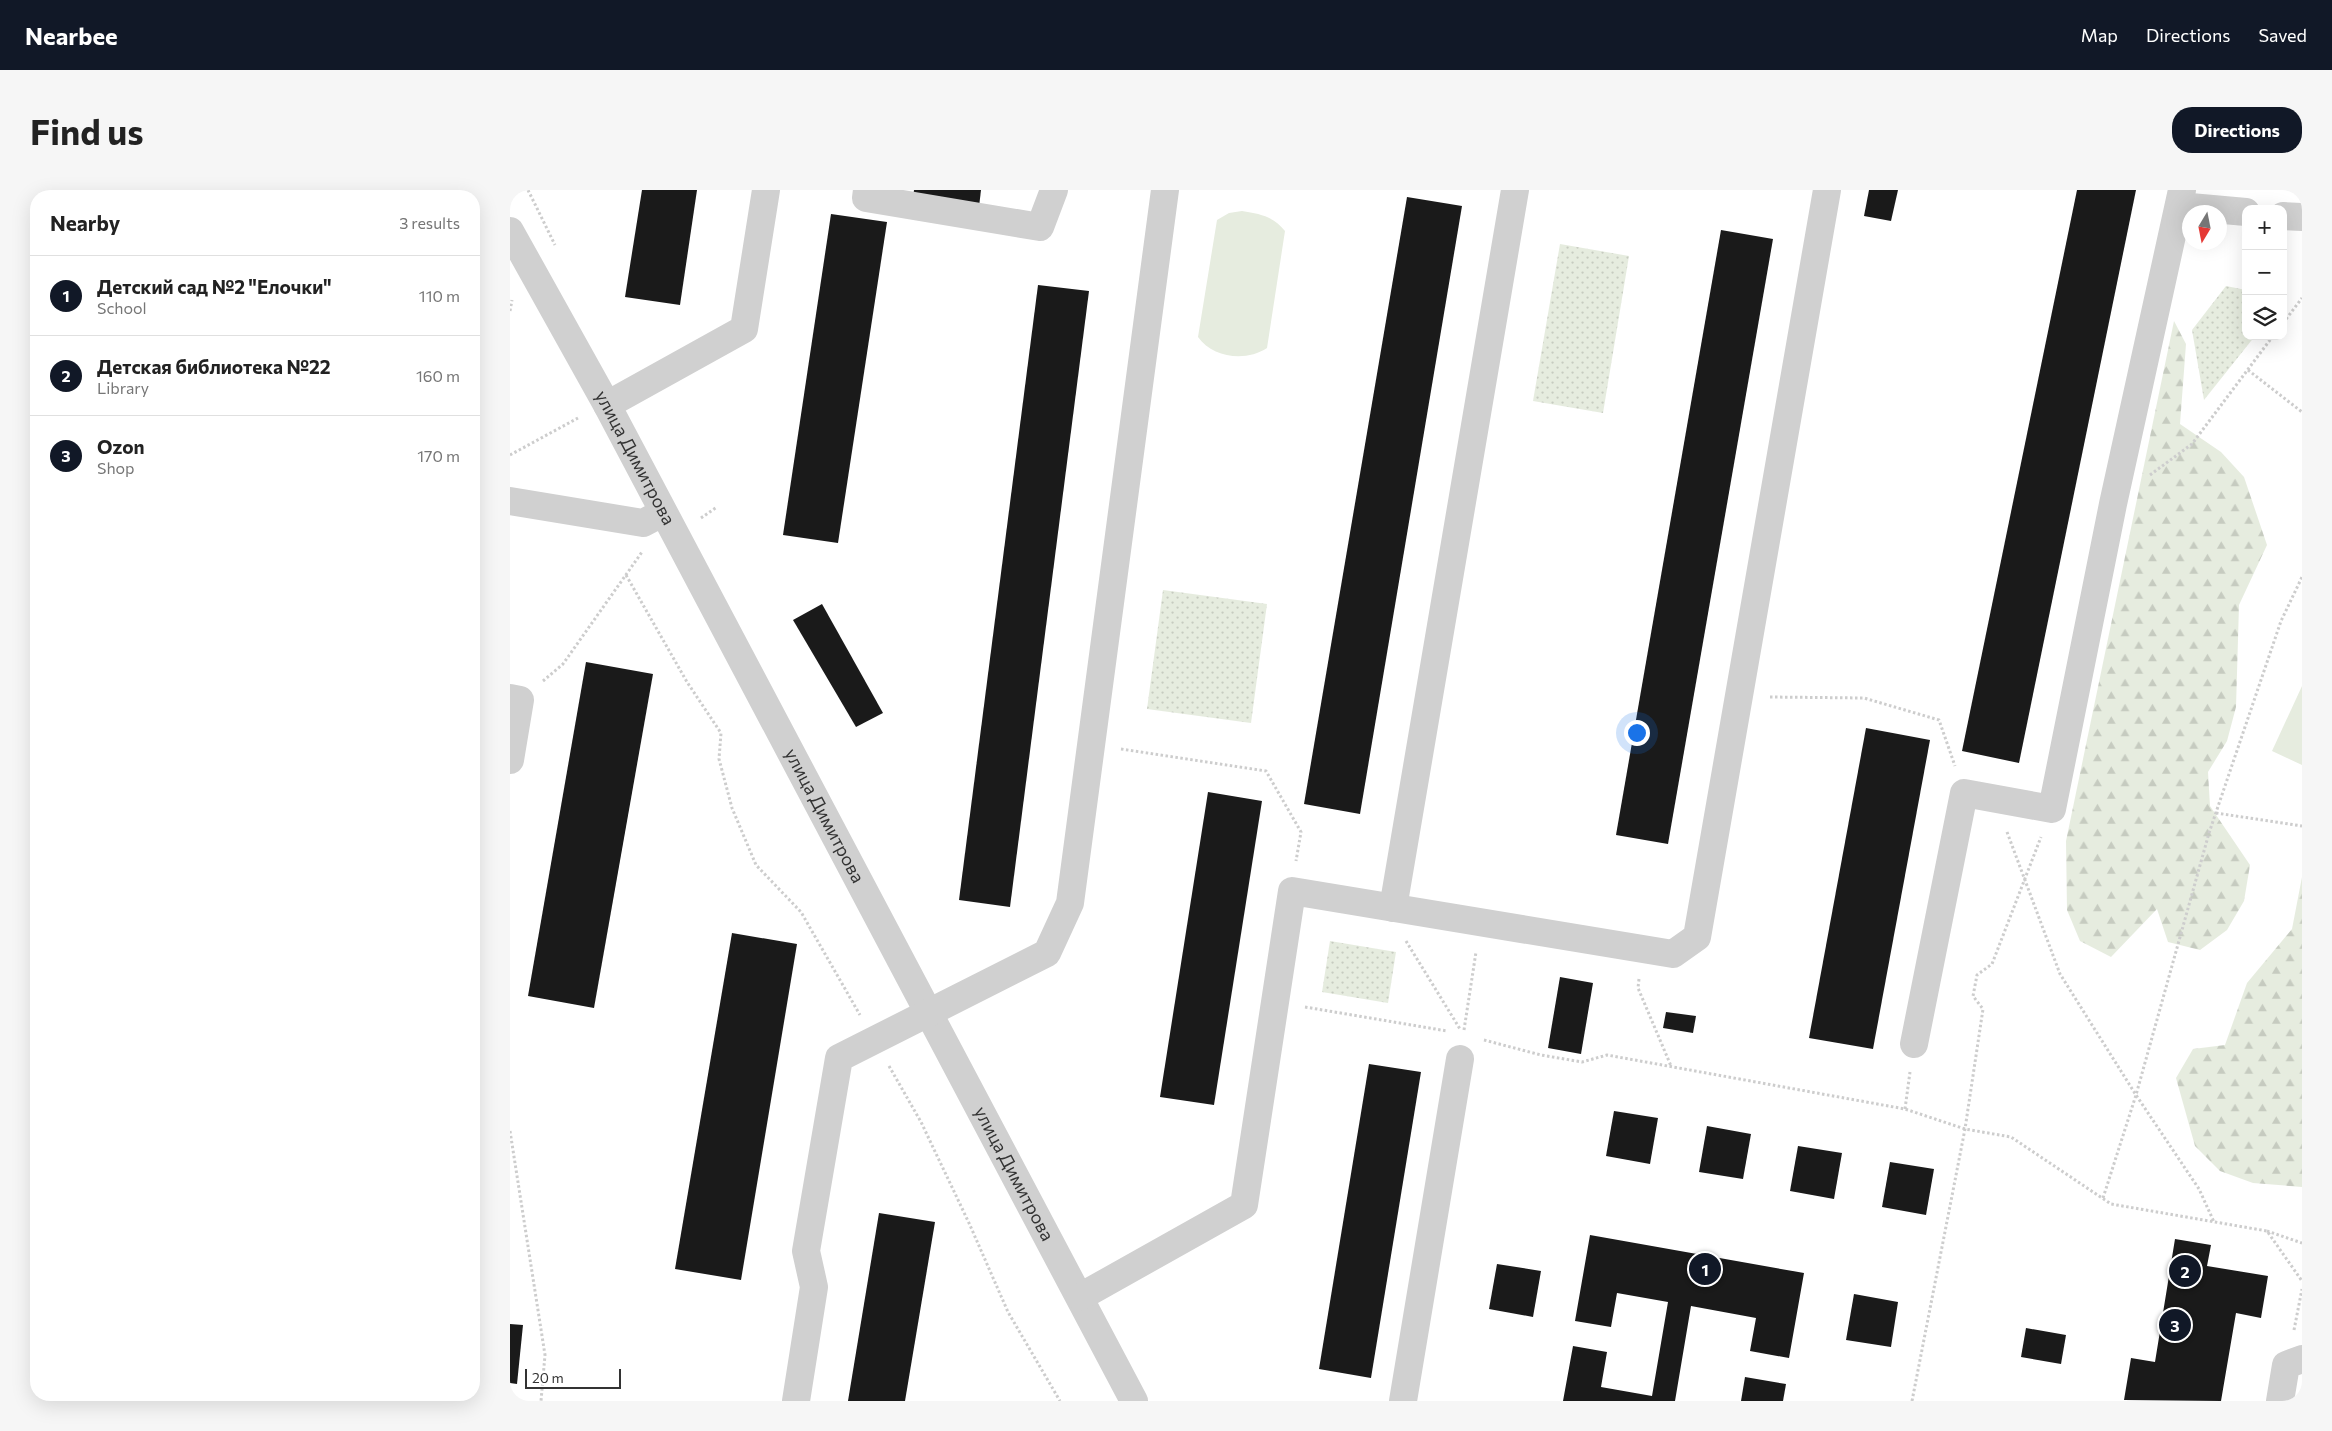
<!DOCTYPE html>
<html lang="en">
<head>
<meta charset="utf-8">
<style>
	body { margin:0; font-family:Commissioner,sans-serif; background:#f6f6f6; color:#222 }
	.controls { position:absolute; right:15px; top:15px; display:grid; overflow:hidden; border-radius:10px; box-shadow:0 5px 20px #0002 }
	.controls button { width:45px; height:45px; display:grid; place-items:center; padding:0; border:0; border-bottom:1px solid #e0e0e0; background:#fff; color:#222; font:25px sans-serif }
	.compass { position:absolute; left:1672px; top:15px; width:45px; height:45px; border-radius:50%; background:#fff; box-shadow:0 5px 20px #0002; rotate:190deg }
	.scale { position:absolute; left:15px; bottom:12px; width:96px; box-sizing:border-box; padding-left:5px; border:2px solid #333; border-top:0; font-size:14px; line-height:18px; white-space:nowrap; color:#333; -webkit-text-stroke:4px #fff; paint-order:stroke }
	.you { position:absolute; left:1126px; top:542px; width:18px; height:18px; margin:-12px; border:4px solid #fff; border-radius:50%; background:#1a73e8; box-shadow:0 0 0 8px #1a73e833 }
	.badge { display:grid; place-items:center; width:32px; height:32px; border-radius:50%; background:#111827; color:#fff; font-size:16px; font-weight:700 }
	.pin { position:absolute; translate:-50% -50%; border:2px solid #fff; box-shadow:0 1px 5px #0006 }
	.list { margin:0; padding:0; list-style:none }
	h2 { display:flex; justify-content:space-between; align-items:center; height:65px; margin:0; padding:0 20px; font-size:21px }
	h2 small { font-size:16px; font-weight:400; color:#767676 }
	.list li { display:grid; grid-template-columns:32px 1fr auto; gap:15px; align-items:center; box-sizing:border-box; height:80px; padding:0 20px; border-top:1px solid #e0e0e0 }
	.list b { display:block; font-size:19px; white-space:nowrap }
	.list p { margin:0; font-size:16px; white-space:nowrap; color:#767676 }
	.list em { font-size:16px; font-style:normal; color:#767676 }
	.icon { flex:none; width:28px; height:28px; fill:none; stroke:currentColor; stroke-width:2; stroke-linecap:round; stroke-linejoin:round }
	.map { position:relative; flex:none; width:1792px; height:1211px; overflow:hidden; border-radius:20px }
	header { display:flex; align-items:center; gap:30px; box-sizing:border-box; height:70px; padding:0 25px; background:#111827; color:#fff }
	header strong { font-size:24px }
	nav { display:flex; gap:28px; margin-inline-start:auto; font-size:18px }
	.intro { display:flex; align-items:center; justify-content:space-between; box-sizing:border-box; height:120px; padding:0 30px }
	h1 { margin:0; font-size:35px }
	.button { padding:12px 22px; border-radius:20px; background:#111827; color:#fff; font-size:18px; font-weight:700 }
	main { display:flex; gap:30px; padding:0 30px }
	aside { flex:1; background:#fff; border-radius:20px; box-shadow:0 5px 20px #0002 }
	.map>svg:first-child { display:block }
	.grass { fill:#e6ecdf }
	.forest { fill:url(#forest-firs) }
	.park { fill:url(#park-dots) }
	.building { fill:#1a1a1a }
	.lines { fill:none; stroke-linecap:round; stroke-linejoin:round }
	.path { stroke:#cdcdcd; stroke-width:3; stroke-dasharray:2.5 2.5; stroke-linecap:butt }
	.minor { stroke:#d0d0d0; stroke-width:28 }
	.labels { text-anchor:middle; stroke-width:5; stroke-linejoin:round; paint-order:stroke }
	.street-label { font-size:18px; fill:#333; stroke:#fff }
</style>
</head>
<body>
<header>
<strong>Nearbee</strong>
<nav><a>Map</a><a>Directions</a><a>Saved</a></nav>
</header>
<div class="intro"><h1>Find us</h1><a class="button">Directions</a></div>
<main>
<aside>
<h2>Nearby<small>3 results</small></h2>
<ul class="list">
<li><span class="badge">1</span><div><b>Детский сад №2 &quot;Елочки&quot;</b><p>School</p></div><em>110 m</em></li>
<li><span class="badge">2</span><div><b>Детская библиотека №22</b><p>Library</p></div><em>160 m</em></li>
<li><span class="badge">3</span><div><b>Ozon</b><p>Shop</p></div><em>170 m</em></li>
</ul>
</aside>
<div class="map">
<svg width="1792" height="1211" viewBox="0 0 1792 1211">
	<defs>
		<pattern id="forest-firs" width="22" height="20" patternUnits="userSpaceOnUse" patternTransform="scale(1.25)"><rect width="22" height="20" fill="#e6ecdf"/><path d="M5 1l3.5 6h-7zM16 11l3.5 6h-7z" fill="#c6cbc0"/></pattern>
		<pattern id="park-dots" width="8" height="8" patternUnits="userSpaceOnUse" patternTransform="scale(1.25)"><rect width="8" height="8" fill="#e6ecdf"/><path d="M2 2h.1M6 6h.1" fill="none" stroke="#c6cbc0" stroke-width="1.8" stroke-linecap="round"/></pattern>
	</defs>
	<rect width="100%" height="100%" fill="#fff"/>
	<g class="grass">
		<path d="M 732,21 C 750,24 763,26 775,41 L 757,158 C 736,172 703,168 688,147 L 707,30 L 719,23 Z"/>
		<path d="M 1792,496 L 1792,575 L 1762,561 Z"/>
	</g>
	<g class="forest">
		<path d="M 1664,131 L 1676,154 L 1670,234 L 1711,262 L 1734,287 L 1757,355 L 1729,415 L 1726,517 L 1717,551 L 1698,582 L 1700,616 L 1740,675 L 1734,711 L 1717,740 L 1690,760 L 1658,752 L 1647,719 L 1601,767 L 1570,751 L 1557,720 L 1556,651 Z"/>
		<path d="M 1792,687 L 1792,997 L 1743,993 L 1710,981 L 1685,956 L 1666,888 L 1683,859 L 1715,855 L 1737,793 L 1782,739 Z"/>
	</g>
	<g class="park">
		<path d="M 1050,54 L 1119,66 L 1093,223 L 1023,211 Z"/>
		<path d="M 1716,96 L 1736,100 L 1736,146 L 1745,146 L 1694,210 L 1682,140 Z"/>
		<path d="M 653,400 L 757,414 L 741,533 L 637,519 Z"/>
		<path d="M 820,751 L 886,762 L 878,813 L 812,802 Z"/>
	</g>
	<g class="building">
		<path d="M 132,0 L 187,0 L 170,115 L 115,107 Z"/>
		<path d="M 404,0 L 471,0 L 469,17 L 403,7 Z"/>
		<path d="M 1359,0 L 1388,0 L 1381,31 L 1354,26 Z"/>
		<path d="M 1567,0 L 1626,0 L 1509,573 L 1452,561 Z"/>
		<path d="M 897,7 L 952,16 L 850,624 L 794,614 Z"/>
		<path d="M 321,24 L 377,32 L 328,353 L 273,345 Z"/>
		<path d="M 1211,40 L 1263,49 L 1158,654 L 1106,645 Z"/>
		<path d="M 528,95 L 579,101 L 500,717 L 449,710 Z"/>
		<path d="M 312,414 L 373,523 L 346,537 L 283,430 Z"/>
		<path d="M 76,472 L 143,484 L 84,818 L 18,806 Z"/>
		<path d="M 1356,538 L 1420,550 L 1363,859 L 1299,848 Z"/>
		<path d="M 698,602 L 752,611 L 704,915 L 650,907 Z"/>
		<path d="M 222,743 L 287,754 L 231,1090 L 165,1079 Z"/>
		<path d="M 1050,787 L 1083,793 L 1071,864 L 1038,858 Z"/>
		<path d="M 1156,822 L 1186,826 L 1183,843 L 1153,838 Z"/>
		<path d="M 859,874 L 911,882 L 861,1188 L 809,1179 Z"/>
		<path d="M 1104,921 L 1148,928 L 1140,974 L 1096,966 Z"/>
		<path d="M 1197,936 L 1241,944 L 1233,989 L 1189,982 Z"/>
		<path d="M 1288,956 L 1332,963 L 1324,1009 L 1280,1001 Z"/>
		<path d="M 1380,972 L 1424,979 L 1416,1025 L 1372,1017 Z"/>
		<path d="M 369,1023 L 425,1032 L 395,1211 L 338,1211 Z"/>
		<path d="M 1080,1045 L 1294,1083 L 1279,1168 L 1240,1161 L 1246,1128 L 1181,1116 L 1165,1211 L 1053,1211 L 1063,1156 L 1097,1162 L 1091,1197 L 1142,1206 L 1158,1112 L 1107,1103 L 1101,1137 L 1065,1131 Z"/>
		<path d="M 1665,1049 L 1701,1055 L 1697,1076 L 1758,1086 L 1751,1128 L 1726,1123 L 1711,1211 L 1614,1210 L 1621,1168 L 1645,1172 Z"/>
		<path d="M 987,1074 L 1031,1081 L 1023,1127 L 979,1119 Z"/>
		<path d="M 1344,1104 L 1388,1112 L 1381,1157 L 1336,1150 Z"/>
		<path d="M 0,1134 L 13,1135 L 7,1194 L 0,1193 Z"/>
		<path d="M 1516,1138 L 1556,1145 L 1551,1174 L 1511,1167 Z"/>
		<path d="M 1235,1187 L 1276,1194 L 1273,1211 L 1231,1211 Z"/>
	</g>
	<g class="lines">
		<g class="path">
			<path d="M 18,0 L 45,55"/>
			<path d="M 0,121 L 2,110"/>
			<path d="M 1773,133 L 1792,108"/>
			<path d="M 1738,180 L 1792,222"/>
			<path d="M 0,265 L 68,228"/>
			<path d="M 1640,285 L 1682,254 L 1763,146"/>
			<path d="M 191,328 L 207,317"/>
			<path d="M 116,385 L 177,492 L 211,543 L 209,569 L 222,618 L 246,675 L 291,722 L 350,825"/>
			<path d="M 33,491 L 53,474 L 132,362"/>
			<path d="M 1260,507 L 1354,508 L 1429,530 L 1445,576"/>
			<path d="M 611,559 L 756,581 L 791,642 L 786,671"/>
			<path d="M 1706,623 L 1792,636"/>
			<path d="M 1497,642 L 1550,784 L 1626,905 L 1689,999 L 1704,1032"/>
			<path d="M 896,751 L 950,839"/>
			<path d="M 1129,789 L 1128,798 L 1161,876"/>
			<path d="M 795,817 L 937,841"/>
			<path d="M 954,840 L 966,762"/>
			<path d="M 974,850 L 1031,865 L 1072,872 L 1097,865 L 1395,919 L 1455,939 L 1501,947 L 1601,1014 L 1757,1041 L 1792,1091"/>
			<path d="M 379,876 L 411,932 L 459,1033 L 498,1122 L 550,1211"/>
			<path d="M 1395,919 L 1400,882"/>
			<path d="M 0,941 L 35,1165 L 31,1211"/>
			<path d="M 1593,1008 L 1626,905 L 1699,643 L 1771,431 L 1792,387"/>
			<path d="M 1757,1041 L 1792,1053"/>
			<path d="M 1784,1140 L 1792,1099"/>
			<path d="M 1402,1211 L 1455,939 L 1473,819 L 1463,806 L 1467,785 L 1482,774 L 1531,647"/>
		</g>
		<g class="minor">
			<path d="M 357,0 L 356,8 L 530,37 L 544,0"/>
			<path d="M 1669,16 L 1736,22"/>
			<path d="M 1773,26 L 1792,27"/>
			<path id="s1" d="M 0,41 L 97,215 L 624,1211"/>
			<path d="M 97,215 L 234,139 L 256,0"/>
			<path d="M 0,311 L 133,333 L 152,323"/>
			<path d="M 0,508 L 10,510 L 0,570"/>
			<path d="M 883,718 L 1005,0"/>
			<path d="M 1404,854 L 1454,603 L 1542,619 L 1603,314 L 1672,0"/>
			<path d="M 570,1107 L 734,1015 L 782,701 L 1163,764 L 1187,747 L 1317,0"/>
			<path d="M 286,1211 L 304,1097 L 296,1061 L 329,868 L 537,763 L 560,713 L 655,0"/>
			<path d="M 893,1211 L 950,869"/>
			<path d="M 1770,1211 L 1776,1175 L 1792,1169"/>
		</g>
	</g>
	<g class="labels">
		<g class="street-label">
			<text dy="6" stroke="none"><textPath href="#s1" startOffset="259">улица Димитрова</textPath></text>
			<text dy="6" stroke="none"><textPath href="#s1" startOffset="664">улица Димитрова</textPath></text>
			<text dy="6" stroke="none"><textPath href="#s1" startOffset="1069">улица Димитрова</textPath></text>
		</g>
	</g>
</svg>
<div class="controls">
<button>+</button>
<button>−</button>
<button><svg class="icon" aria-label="layers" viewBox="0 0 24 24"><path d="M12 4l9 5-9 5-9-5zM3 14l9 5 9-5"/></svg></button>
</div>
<svg class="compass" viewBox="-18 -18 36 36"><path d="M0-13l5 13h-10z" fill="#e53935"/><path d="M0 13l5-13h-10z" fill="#767676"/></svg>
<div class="scale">20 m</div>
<div class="you"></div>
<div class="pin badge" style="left:1195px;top:1079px">1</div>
<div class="pin badge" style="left:1675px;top:1081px">2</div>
<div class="pin badge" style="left:1665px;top:1135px">3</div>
</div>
</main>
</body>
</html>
